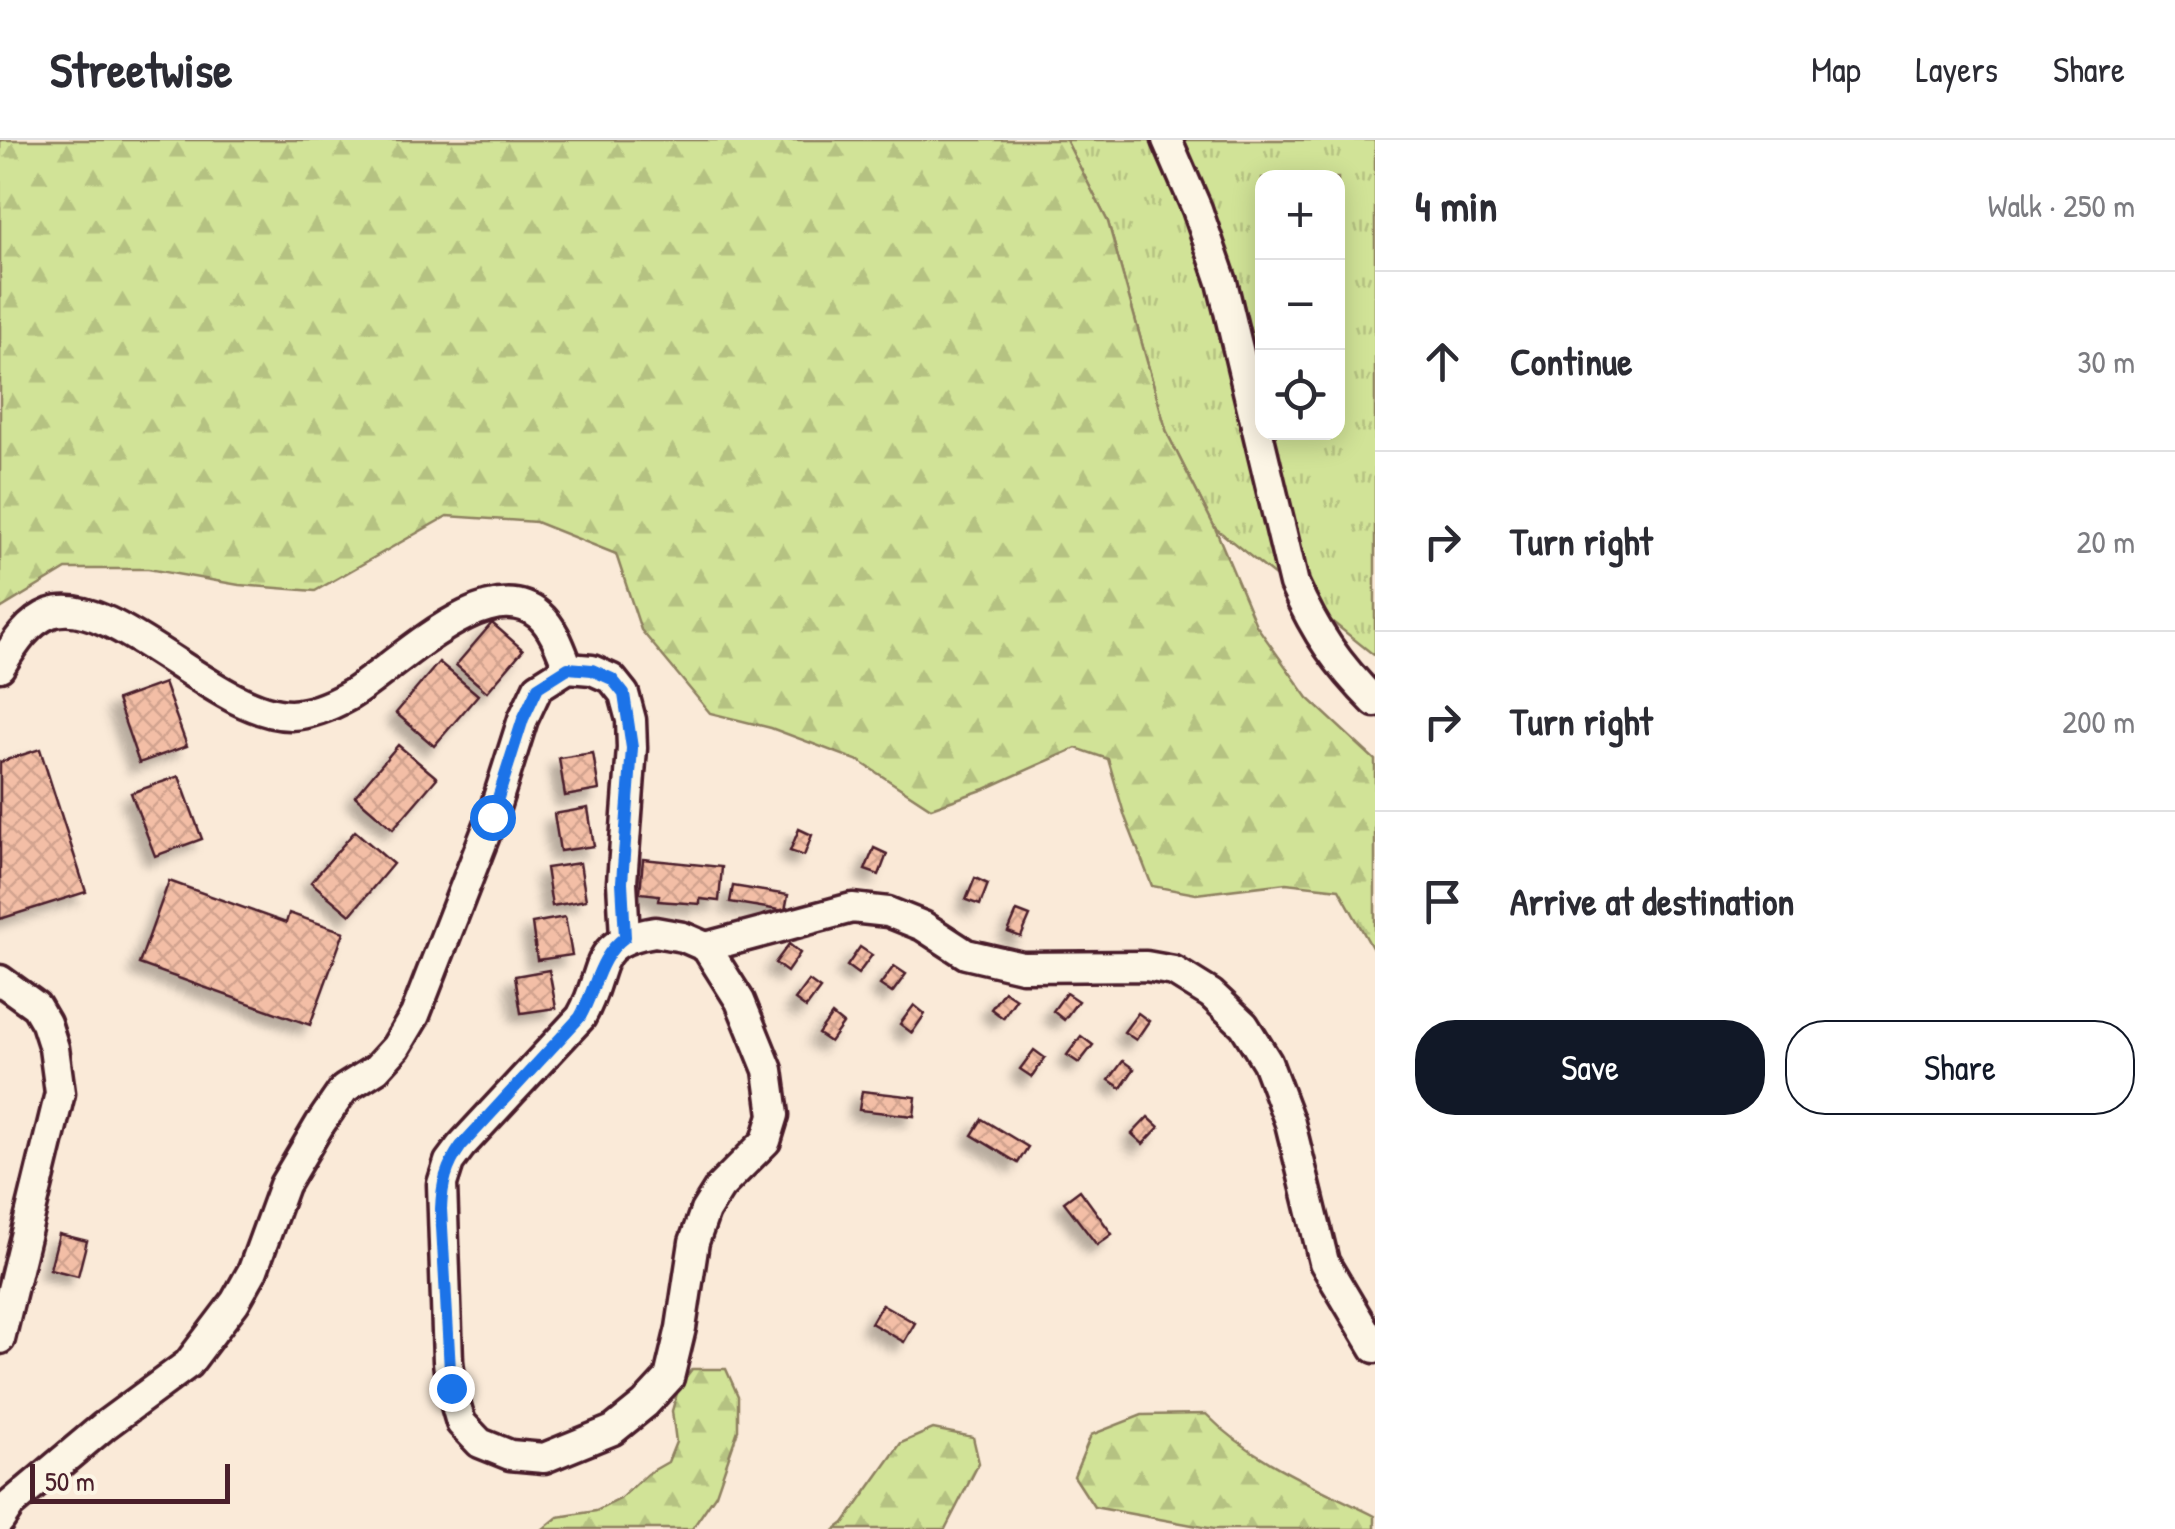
<!DOCTYPE html>
<html lang="en">
<head>
<meta charset="utf-8">
<style>
	body { margin:0; font-family:"Patrick Hand",sans-serif; background:#f2f2f3; color:#2b2b33 }
	.controls { position:absolute; right:30px; top:30px; display:grid; overflow:hidden; border-radius:20px; box-shadow:0 5px 25px #0003 }
	.controls button { width:90px; height:90px; display:grid; place-items:center; padding:0; border:0; border-bottom:2px solid #e1e1e2; background:#fff; color:#2b2b33; font:50px sans-serif }
	.scale { position:absolute; left:30px; bottom:25px; width:200px; box-sizing:border-box; padding-left:10px; border:5px solid #4a1f2b; border-top:0; font-size:28px; line-height:35px; white-space:nowrap; color:#4a1f2b; -webkit-text-stroke:8px #fcf5e5; paint-order:stroke }
	.stop { position:absolute; width:30px; height:30px; margin:-22px; border:8px solid #1a73e8; border-radius:50%; background:#fff }
	.stop.end { background:#1a73e8; border-color:#fff; box-shadow:0 2px 10px #0008 }
	.list { margin:0; padding:0; list-style:none }
	h2 { display:flex; justify-content:space-between; align-items:center; height:130px; margin:0; padding:0 40px; font-size:42px }
	h2 small { font-size:32px; font-weight:400; color:#7c7c81 }
	.list li { display:grid; grid-template-columns:65px 1fr auto; gap:30px; align-items:center; box-sizing:border-box; height:180px; padding:0 40px; border-top:2px solid #e1e1e2 }
	.list b { display:block; font-size:38px; white-space:nowrap }
	.list em { font-size:32px; font-style:normal; color:#7c7c81 }
	.actions { display:flex; gap:20px; padding:30px 40px }
	.actions a { flex:1; padding:22px 0; border:2px solid #111827; border-radius:40px; text-align:center; font-size:35px; color:#111827 }
	.actions .main { background:#111827; color:#fff }
	.icon { flex:none; width:55px; height:55px; fill:none; stroke:currentColor; stroke-width:2; stroke-linecap:round; stroke-linejoin:round }
	.map { position:relative; flex:none; width:1375px; height:1389px; overflow:hidden }
	header { display:flex; align-items:center; gap:60px; box-sizing:border-box; height:140px; padding:0 50px; background:#fff; border-bottom:2px solid #e1e1e2 }
	header strong { font-size:48px }
	nav { display:flex; gap:55px; margin-inline-start:auto; font-size:35px }
	main { display:flex }
	aside { flex:1; background:#fff }
	.map>svg:first-child { display:block }
	.grass { fill:url(#grass-tufts); stroke:#8e8161; stroke-width:2.5; fill-rule:evenodd }
	.forest { fill:url(#forest-firs); stroke:#8e8161; stroke-width:2.5 }
	.building { fill:url(#building-cross-hatch); stroke:#4a1f2b; stroke-width:2.5; filter:url(#shadow) }
	.lines { fill:none; stroke-linecap:round; stroke-linejoin:round }
	.minor-casing { stroke:#4a1f2b; stroke-width:35 }
	.minor { stroke:#fcf5e5; stroke-width:28 }
	.route { stroke:#1a73e8; stroke-width:12 }
</style>
</head>
<body>
<header>
<strong>Streetwise</strong>
<nav><a>Map</a><a>Layers</a><a>Share</a></nav>
</header>
<main>
<div class="map">
<svg width="1375" height="1389" viewBox="0 0 1375 1389">
	<defs>
		<pattern id="grass-tufts" width="24" height="20" patternUnits="userSpaceOnUse" patternTransform="scale(2.5)"><rect width="24" height="20" fill="#d1e397"/><path d="M3 7l-1-3M5 7V3M7 7l1-3M15 17l-1-3M17 17v-4M19 17l1-3" fill="none" stroke="#b5c282"/></pattern>
		<pattern id="forest-firs" width="22" height="20" patternUnits="userSpaceOnUse" patternTransform="scale(2.5)"><rect width="22" height="20" fill="#d1e397"/><path d="M5 1l3.5 6h-7zM16 11l3.5 6h-7z" fill="#b5c282"/></pattern>
		<pattern id="building-cross-hatch" width="8" height="8" patternUnits="userSpaceOnUse" patternTransform="scale(2.5)"><rect width="8" height="8" fill="#f3bea6"/><path d="M0 0l8 8M0 8l8-8" fill="none" stroke="#d2a38f"/></pattern>
		<filter id="shadow"><feDropShadow dx="-9" dy="9" stdDeviation="5" flood-color="#0004"/></filter>
	</defs>
	<rect width="100%" height="100%" fill="#faead8"/>
	<filter id="ink" filterUnits="userSpaceOnUse"><feTurbulence type="fractalNoise" baseFrequency=".01" numOctaves="2"/><feDisplacementMap in="SourceGraphic" scale="20" xChannelSelector="R" yChannelSelector="G"/><feConvolveMatrix kernelMatrix="1 2 1 2 8 2 1 2 1" color-interpolation-filters="sRGB"/></filter>
	<g filter="url(#ink)">
		<path class="grass" d="M 1066,0 L 1375,0 L 1375,516 L 1215,388 L 1167,293 L 1108,82 ZM 1262,38 L 1338,38 L 1338,292 L 1262,292 Z"/>
		<g class="forest">
			<path d="M 0,0 L 1066,0 L 1108,82 L 1167,293 L 1215,388 L 1256,485 L 1308,558 L 1375,620 L 1375,813 L 1339,749 L 1286,743 L 1196,754 L 1152,746 L 1125,677 L 1108,619 L 1076,608 L 985,649 L 931,668 L 859,621 L 771,588 L 710,573 L 641,490 L 616,414 L 536,382 L 447,376 L 315,451 L 239,445 L 148,429 L 66,429 L 0,469 Z"/>
			<path d="M 692,1229 L 726,1229 L 738,1256 L 738,1290 L 716,1354 L 692,1389 L 543,1389 L 558,1377 L 596,1371 L 620,1359 L 647,1334 L 668,1322 L 676,1302 L 672,1271 L 679,1246 Z"/>
			<path d="M 1206,1274 C 1252,1321 1317,1347 1375,1376 L 1375,1389 L 1214,1389 L 1094,1367 L 1074,1336 L 1091,1295 L 1142,1275 Z"/>
			<path d="M 933,1289 L 973,1297 L 979,1323 L 945,1389 L 836,1389 L 844,1383 L 901,1303 Z"/>
		</g>
		<g class="building">
			<path d="M 492,483 L 523,510 L 487,552 L 456,525 Z"/>
			<path d="M 439,522 L 478,555 L 434,606 L 396,573 Z"/>
			<path d="M 164,543 L 187,606 L 139,623 L 117,560 Z"/>
			<path d="M 398,605 L 437,638 L 393,689 L 355,656 Z"/>
			<path d="M 40,609 L 86,752 L 0,779 L 0,622 Z"/>
			<path d="M 593,613 L 599,650 L 565,656 L 559,618 Z"/>
			<path d="M 179,636 L 202,699 L 155,716 L 131,653 Z"/>
			<path d="M 588,668 L 594,706 L 560,711 L 554,674 Z"/>
			<path d="M 799,689 L 812,695 L 804,716 L 790,711 Z"/>
			<path d="M 355,691 L 393,724 L 350,775 L 311,742 Z"/>
			<path d="M 874,708 L 887,714 L 879,735 L 865,730 Z"/>
			<path d="M 643,719 L 722,727 L 719,761 L 700,759 L 700,764 L 658,761 L 659,755 L 640,753 Z"/>
			<path d="M 580,723 L 586,760 L 552,766 L 546,728 Z"/>
			<path d="M 975,738 L 988,744 L 980,765 L 966,760 Z"/>
			<path d="M 169,741 L 286,783 L 289,773 L 344,792 L 310,885 L 139,824 Z"/>
			<path d="M 733,746 L 788,755 L 785,771 L 730,762 Z"/>
			<path d="M 1017,771 L 1030,776 L 1021,797 L 1008,792 Z"/>
			<path d="M 565,777 L 572,815 L 537,820 L 532,783 Z"/>
			<path d="M 789,804 L 800,813 L 787,832 L 775,823 Z"/>
			<path d="M 860,807 L 872,815 L 858,834 L 847,826 Z"/>
			<path d="M 894,826 L 906,834 L 892,853 L 880,845 Z"/>
			<path d="M 549,830 L 556,868 L 521,873 L 515,836 Z"/>
			<path d="M 809,841 L 820,849 L 806,868 L 795,860 Z"/>
			<path d="M 1004,851 L 1016,859 L 1003,878 L 991,869 Z"/>
			<path d="M 1066,853 L 1078,861 L 1064,880 L 1053,871 Z"/>
			<path d="M 914,865 L 925,874 L 912,893 L 900,884 Z"/>
			<path d="M 1138,873 L 1149,881 L 1136,900 L 1124,892 Z"/>
			<path d="M 832,875 L 843,884 L 830,902 L 818,894 Z"/>
			<path d="M 1081,896 L 1093,905 L 1079,923 L 1067,915 Z"/>
			<path d="M 1034,910 L 1045,918 L 1032,937 L 1020,929 Z"/>
			<path d="M 1123,921 L 1134,929 L 1121,948 L 1109,940 Z"/>
			<path d="M 862,951 L 916,957 L 914,976 L 859,970 Z"/>
			<path d="M 1148,977 L 1159,987 L 1143,1004 L 1132,994 Z"/>
			<path d="M 982,979 L 1028,1007 L 1018,1023 L 972,995 Z"/>
			<path d="M 1080,1050 L 1112,1094 L 1097,1105 L 1064,1062 Z"/>
			<path d="M 59,1094 L 87,1101 L 78,1136 L 50,1129 Z"/>
			<path d="M 882,1164 L 915,1183 L 904,1202 L 871,1183 Z"/>
		</g>
		<g class="lines">
			<g class="minor-casing">
				<g id="minor">
					<path d="M 1167,0 L 1197,69 L 1222,142 L 1294,444 C 1316,493 1337,524 1375,562"/>
					<path d="M 0,527 C 13,506 27,482 51,473 C 113,452 218,576 291,575 C 311,574 332,565 348,556 C 391,531 487,430 539,475 C 554,488 561,510 568,528"/>
					<path d="M 655,792 L 683,797 L 706,807 L 740,861 L 768,930 L 774,975 L 766,1001 L 720,1047 L 705,1071 L 694,1102 L 681,1188 L 669,1238 L 645,1264 L 613,1290 L 544,1318 L 510,1315 L 480,1303 L 461,1283 L 451,1248 L 448,1221 L 442,1044 L 449,1022 L 461,1006 L 581,877 C 609,828 588,803 655,792 Z"/>
					<path d="M 706,807 L 852,768 L 888,772 L 923,786 L 966,814 L 1022,827 L 1146,826 L 1174,831 L 1211,854 L 1244,885 L 1267,922 L 1290,983 L 1324,1122 L 1375,1208"/>
					<path d="M 0,840 L 36,866 L 46,883 L 54,908 L 60,953 L 0,1199"/>
					<path d="M 0,1380 L 10,1365 L 104,1286 L 188,1224 L 235,1162 L 253,1130 L 284,1045 L 320,984 L 344,949 L 376,929 L 396,907 L 415,875 L 492,677 L 523,579 L 538,547 L 568,528 L 592,530 L 612,539 L 624,554 L 631,580 L 632,608 L 622,742 L 625,797"/>
				</g>
			</g>
			<use href="#minor" class="minor"/>
		</g>
	</g>
	<g class="lines" filter="url(#ink)">
		<path class="route" d="M 451,1248 L 441,1069 C 442,1044 446,1027 461,1006 L 580,877 C 596,849 598,817 625,797 L 622,742 L 632,608 L 624,554 L 612,539 L 592,530 L 568,528 L 538,547 L 523,579 L 492,677"/>
	</g>
</svg>
<div class="controls">
<button>+</button>
<button>−</button>
<button><svg class="icon" aria-label="locate" viewBox="0 0 24 24"><circle cx="12" cy="12" r="6"/><path d="M12 2v4M12 18v4M2 12h4M18 12h4"/></svg></button>
</div>
<div class="scale">50 m</div>
<div class="stop" style="left:492px;top:677px"></div>
<div class="stop end" style="left:451px;top:1248px"></div>
</div>
<aside>
<h2>4 min<small>Walk · 250 m</small></h2>
<ul class="list">
<li><svg class="icon" aria-label="ahead" viewBox="0 0 24 24"><path d="M12 20V5M6 11l6-6 6 6"/></svg><div><b>Continue</b></div><em>30 m</em></li>
<li><svg class="icon" aria-label="right" viewBox="0 0 24 24"><path d="M7 20v-9h11M14 6l5 5-5 5"/></svg><div><b>Turn right</b></div><em>20 m</em></li>
<li><svg class="icon" aria-label="right" viewBox="0 0 24 24"><path d="M7 20v-9h11M14 6l5 5-5 5"/></svg><div><b>Turn right</b></div><em>200 m</em></li>
<li><svg class="icon" aria-label="arrive" viewBox="0 0 24 24"><path d="M6 21V4h12l-3 4 3 4H6"/></svg><div><b>Arrive at destination</b></div></li>
</ul>
<div class="actions"><a class="main">Save</a><a>Share</a></div>
</aside>
</main>
</body>
</html>
